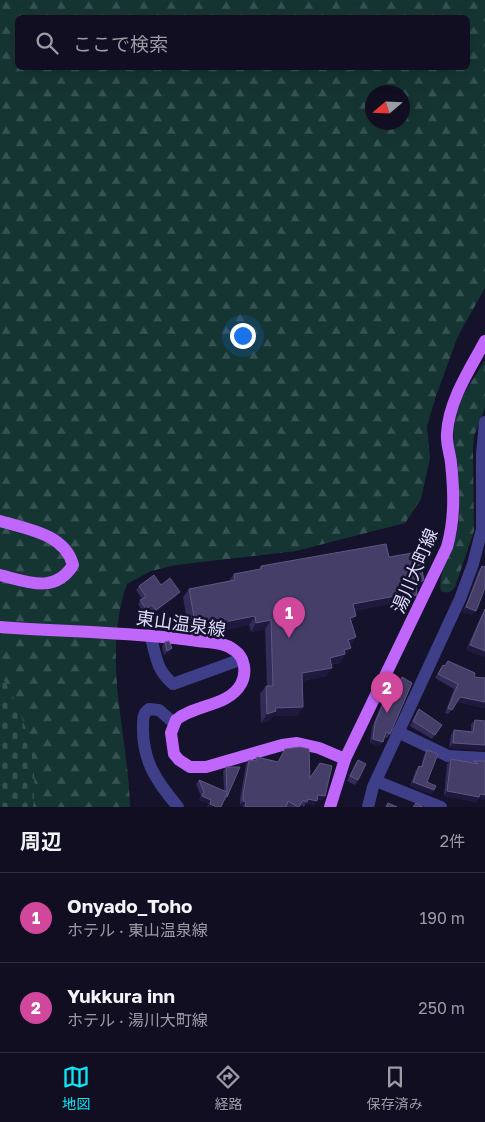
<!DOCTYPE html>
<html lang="ja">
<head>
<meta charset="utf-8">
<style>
	body { margin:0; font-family:"Golos Text","Noto Sans JP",sans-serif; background:#1e1c2d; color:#f1f3f6 }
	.compass { position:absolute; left:365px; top:85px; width:45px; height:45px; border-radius:50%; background:#100e20; box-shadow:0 5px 20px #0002; rotate:251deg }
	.you { position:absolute; left:242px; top:335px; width:18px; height:18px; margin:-12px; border:4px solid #fff; border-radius:50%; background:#1a73e8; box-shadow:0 0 0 8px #1a73e833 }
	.badge { display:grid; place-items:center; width:32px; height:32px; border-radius:50%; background:#0de8f9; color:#fff; font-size:16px; font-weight:700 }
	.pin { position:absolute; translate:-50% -41px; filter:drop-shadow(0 1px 2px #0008) }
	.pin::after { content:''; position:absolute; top:26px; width:18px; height:15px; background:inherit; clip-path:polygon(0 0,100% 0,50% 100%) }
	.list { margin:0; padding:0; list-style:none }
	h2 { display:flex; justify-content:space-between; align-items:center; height:65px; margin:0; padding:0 20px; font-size:21px }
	h2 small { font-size:16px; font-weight:400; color:#9c9ca5 }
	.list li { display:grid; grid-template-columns:32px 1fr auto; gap:15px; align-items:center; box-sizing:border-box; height:90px; padding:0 20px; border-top:1px solid #302e3e }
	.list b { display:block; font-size:19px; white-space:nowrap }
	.list p { margin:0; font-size:16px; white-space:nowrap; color:#9c9ca5 }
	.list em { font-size:16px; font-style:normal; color:#9c9ca5 }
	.icon { flex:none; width:28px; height:28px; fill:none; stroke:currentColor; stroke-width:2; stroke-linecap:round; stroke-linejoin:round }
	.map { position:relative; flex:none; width:485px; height:807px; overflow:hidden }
	.search { position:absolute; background:#100e20; box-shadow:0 5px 20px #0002; left:15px; right:15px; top:15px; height:55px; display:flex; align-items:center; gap:12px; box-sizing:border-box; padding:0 18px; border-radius:8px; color:#9c9ca5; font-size:19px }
	.sheet { height:245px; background:#100e20 }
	nav { display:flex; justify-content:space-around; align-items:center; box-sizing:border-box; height:70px; border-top:1px solid #302e3e; background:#100e20; font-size:14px; color:#9c9ca5 }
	nav a { display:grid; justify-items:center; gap:2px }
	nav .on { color:#0de8f9 }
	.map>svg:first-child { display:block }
	.forest { fill:url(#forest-firs); fill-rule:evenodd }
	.cemetery { fill:url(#cemetery-stones) }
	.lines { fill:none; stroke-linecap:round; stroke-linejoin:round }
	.minor { stroke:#3f3e89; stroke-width:12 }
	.major { stroke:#c066fb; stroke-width:12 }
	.wall { fill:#332b58 }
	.shaded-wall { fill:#1f193e }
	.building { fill:#453e69; stroke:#5e5781 }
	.labels { text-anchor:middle; stroke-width:5; stroke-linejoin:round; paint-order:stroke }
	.street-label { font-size:18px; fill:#dfdcfe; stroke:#15122b }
</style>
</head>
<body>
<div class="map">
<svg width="485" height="807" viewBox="0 0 485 807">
	<defs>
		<pattern id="forest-firs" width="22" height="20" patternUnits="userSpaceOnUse" patternTransform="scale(1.25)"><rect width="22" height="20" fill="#153533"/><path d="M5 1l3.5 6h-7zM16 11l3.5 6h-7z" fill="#375252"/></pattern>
		<pattern id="cemetery-stones" width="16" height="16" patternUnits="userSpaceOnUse" patternTransform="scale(1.25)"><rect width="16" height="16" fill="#153533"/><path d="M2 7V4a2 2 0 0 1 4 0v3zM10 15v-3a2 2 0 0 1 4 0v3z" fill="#375252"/></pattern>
	</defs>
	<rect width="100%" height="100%" fill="#15122b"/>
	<g class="forest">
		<path d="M 0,0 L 485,0 L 485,288 L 458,336 L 436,396 L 427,426 L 430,458 L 421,499 L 405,523 L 296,551 L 176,565 L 151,571 L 127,584 C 101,659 128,731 130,807 L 0,807 ZM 18,18 L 468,18 L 468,68 L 18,68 ZM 372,92 L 402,92 L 402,122 L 372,122 Z"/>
		<path d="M 485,360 L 485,408 L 474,436 L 473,449 L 474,531 L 455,587 C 452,592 447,594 441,591 C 437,573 453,550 457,532 C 466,490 443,443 460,403 C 466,388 477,374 485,360 Z"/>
	</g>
	<path class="cemetery" d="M 0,673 C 25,714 39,758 33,807 L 0,807 Z"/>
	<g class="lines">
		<g class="minor">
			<path d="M 150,635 C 157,657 155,668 173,684 L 242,659"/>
			<path d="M 174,723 L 159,710 L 149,709 C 143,713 143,719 143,726 C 142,761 157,782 178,807"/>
			<path d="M 398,732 L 448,756 L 485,758"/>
			<path d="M 376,781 L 441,807"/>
			<path d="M 368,807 L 373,787 L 460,599 L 473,564 L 482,529 L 482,454 L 485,422"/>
		</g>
		<g class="major">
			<path d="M 0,521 C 27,529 65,534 73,565 C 55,594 28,582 0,575"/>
			<path d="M 0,627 C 66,632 132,632 198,641 C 210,643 224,642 234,650 C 245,657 247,673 241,684 C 228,707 195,704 176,720 L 171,733 L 174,754 L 179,760 L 190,767 L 206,767 L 282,745 L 297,743 L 319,748 L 345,759"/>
			<path d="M 330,807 L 345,759 L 447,547 C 455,519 454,492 451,463 C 450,453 446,444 447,433 C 449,400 470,369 485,341"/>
		</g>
	</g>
	<g class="wall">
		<path d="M 389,557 L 424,580 L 418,589 L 417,589 L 411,603 L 390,608 L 389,604 L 355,611 L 351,623 L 350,646 L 351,648 L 339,663 L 331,665 L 326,676 L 302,681 L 303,707 L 297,716 L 273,716 L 270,720 L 261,723 L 260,694 L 266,686 L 267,686 L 265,629 L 251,632 L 249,625 L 203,634 L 189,632 L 183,597 L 189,589 L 229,581 L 234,574 L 259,569 L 261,566 Z"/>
		<path d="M 482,566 L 473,615 L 463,612 L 479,570 Z"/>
		<path d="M 161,585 L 177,596 L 153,614 L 150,609 L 144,613 L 138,604 L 142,599 L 136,590 L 139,586 Z"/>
		<path d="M 485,609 L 485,657 L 466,650 L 482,614 Z"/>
		<path d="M 165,642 L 172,648 L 169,653 L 164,655 L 162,646 Z"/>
		<path d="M 448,661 L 474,677 L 485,678 L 485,708 L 457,702 L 448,714 L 445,713 L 454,689 L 435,678 L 443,665 L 445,666 Z"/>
		<path d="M 402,677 L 390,734 L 387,738 L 384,737 L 380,746 L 370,743 L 372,727 L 382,703 L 387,696 L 390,697 Z"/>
		<path d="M 419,709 L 435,735 L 432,739 L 410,726 L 416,714 Z"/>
		<path d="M 485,717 L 485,750 L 449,748 L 451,735 L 454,730 L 471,732 L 471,724 L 475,720 L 485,721 Z"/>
		<path d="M 285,749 L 310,777 L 322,801 L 317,799 L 314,805 L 306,803 L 304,807 L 301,805 L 299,807 L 243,807 L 243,806 L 240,805 L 240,799 L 246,764 L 249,760 L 254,761 L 257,757 L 278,762 Z"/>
		<path d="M 427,750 L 427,782 L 434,790 L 431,794 L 410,786 L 416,770 L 419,766 L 421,766 L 424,755 Z"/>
		<path d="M 451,759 L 472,763 L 473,761 L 485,761 L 478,799 L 476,802 L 444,796 L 447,764 Z"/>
		<path d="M 358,760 L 358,780 L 355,785 L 347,781 L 355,764 Z"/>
		<path d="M 226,767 L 227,797 L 225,801 L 224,800 L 221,807 L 207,807 L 209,804 L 199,800 L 201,796 L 196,784 L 199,780 L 224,791 L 223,771 Z"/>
	</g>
	<g class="shaded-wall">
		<path d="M 424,580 L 418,589 L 410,592 L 416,584 Z"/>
		<path d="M 180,592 L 177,596 L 153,614 L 156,610 Z"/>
		<path d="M 417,595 L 411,603 L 390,608 L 396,599 Z"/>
		<path d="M 395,596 L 389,604 L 347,613 L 353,604 Z"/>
		<path d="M 152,605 L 150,609 L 144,613 L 146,609 Z"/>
		<path d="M 466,607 L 476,611 L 473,615 L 463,612 Z"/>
		<path d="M 255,616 L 249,625 L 203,634 L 189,632 L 195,623 Z"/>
		<path d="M 356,616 L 351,624 L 350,618 Z"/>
		<path d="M 271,620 L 265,629 L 251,632 L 256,623 Z"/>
		<path d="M 356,637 L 351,646 L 348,640 Z"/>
		<path d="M 470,645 L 485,651 L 485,657 L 466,650 Z"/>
		<path d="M 172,648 L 169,653 L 164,655 L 167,651 Z"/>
		<path d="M 351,648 L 339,663 L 324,666 L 330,658 L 344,650 Z"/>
		<path d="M 332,668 L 326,676 L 296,682 L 302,673 Z"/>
		<path d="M 460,697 L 485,702 L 485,708 L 457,702 Z"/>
		<path d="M 303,707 L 297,716 L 273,716 L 270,720 L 261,723 L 267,714 L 275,708 Z"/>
		<path d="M 373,739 L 383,742 L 380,746 L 370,743 Z"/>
		<path d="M 453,743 L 485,745 L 485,750 L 449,748 Z"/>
		<path d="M 413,782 L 434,790 L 431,794 L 410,786 Z"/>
		<path d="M 447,791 L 485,795 L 485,800 L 478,799 L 476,802 L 444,796 Z"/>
		<path d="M 318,795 L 325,796 L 322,801 L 316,799 Z"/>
		<path d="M 202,796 L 211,800 L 209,804 L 199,800 Z"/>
		<path d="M 308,799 L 317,801 L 314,805 L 306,803 Z"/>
		<path d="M 243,801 L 246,802 L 243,806 L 240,805 Z"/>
		<path d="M 210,804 L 217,807 L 208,807 Z"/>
	</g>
	<g class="building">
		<path d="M 386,544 L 389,557 L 418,552 L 424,580 L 416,584 L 417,595 L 396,599 L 395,596 L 353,604 L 356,616 L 350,618 L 356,637 L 348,640 L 351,648 L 344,650 L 345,654 L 330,658 L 332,668 L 302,673 L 303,707 L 275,708 L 276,711 L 267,714 L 266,686 L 273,686 L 271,620 L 256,623 L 255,616 L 209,625 L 195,623 L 189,589 L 235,580 L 234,574 L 261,569 L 261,566 Z"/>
		<path d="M 482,566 L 485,567 L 485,588 L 476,611 L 466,607 Z"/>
		<path d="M 154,575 L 161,585 L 170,578 L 180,592 L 156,610 L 152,605 L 146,609 L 140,600 L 146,597 L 139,586 Z"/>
		<path d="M 485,609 L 485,651 L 470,645 Z"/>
		<path d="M 169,641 L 172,648 L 167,651 L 165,642 Z"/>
		<path d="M 448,661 L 475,673 L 474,677 L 485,678 L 485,702 L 460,697 L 452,710 L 448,708 L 458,684 L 438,674 L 443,665 L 445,666 Z"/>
		<path d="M 402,677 L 412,683 L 390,734 L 386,732 L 383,742 L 373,739 L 375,723 L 385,699 L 387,696 L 390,697 Z"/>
		<path d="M 419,709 L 442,725 L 435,735 L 413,721 Z"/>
		<path d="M 475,720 L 485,721 L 485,745 L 453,743 L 454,730 L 473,732 Z"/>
		<path d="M 300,747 L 309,749 L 310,778 L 320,763 L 332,766 L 325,796 L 318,795 L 317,801 L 308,799 L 307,802 L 303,800 L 299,807 L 298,807 L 288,801 L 286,807 L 247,807 L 245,806 L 246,802 L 243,801 L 243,795 L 249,760 L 256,761 L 257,757 L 278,762 L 285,749 Z"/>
		<path d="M 427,750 L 438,754 L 427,782 L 436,786 L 434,790 L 413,782 L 419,766 L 422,767 Z"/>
		<path d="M 451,759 L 478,764 L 473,761 L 485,761 L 485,795 L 480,794 L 479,797 L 447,791 Z"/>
		<path d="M 358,760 L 366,764 L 358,780 L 350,776 Z"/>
		<path d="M 226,767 L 240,767 L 227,797 L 227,793 L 221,807 L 217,807 L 210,804 L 211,800 L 202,796 L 204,792 L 199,780 L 227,792 Z"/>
		<path d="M 388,803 L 397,807 L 386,807 Z"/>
		<path d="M 416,803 L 423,807 L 413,807 Z"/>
	</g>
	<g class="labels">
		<g class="street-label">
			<text transform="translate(415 571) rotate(-67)" y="6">湯川大町線</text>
			<text transform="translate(181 624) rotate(8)" y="6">東山温泉線</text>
		</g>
	</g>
</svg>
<svg class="compass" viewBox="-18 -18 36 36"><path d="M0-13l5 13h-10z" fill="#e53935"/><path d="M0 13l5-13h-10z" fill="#9c9ca5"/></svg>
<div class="you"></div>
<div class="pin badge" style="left:289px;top:638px;background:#d1479c">1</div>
<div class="pin badge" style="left:387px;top:713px;background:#d1479c">2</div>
<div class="search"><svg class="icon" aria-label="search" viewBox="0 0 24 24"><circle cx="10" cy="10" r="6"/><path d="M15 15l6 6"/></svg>ここで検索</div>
</div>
<section class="sheet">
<h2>周辺<small>2件</small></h2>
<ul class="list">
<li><span class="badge" style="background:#d1479c">1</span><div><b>Onyado_Toho</b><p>ホテル · 東山温泉線</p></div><em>190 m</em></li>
<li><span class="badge" style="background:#d1479c">2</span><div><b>Yukkura inn</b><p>ホテル · 湯川大町線</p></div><em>250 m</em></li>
</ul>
</section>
<nav>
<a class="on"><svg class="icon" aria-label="map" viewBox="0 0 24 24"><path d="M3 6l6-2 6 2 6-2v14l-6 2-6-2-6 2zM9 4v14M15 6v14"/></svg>地図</a>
<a><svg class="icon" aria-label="directions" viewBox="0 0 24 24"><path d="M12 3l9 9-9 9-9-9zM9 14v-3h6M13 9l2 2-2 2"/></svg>経路</a>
<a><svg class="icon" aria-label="saved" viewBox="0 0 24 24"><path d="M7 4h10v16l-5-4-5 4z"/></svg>保存済み</a>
</nav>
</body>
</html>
